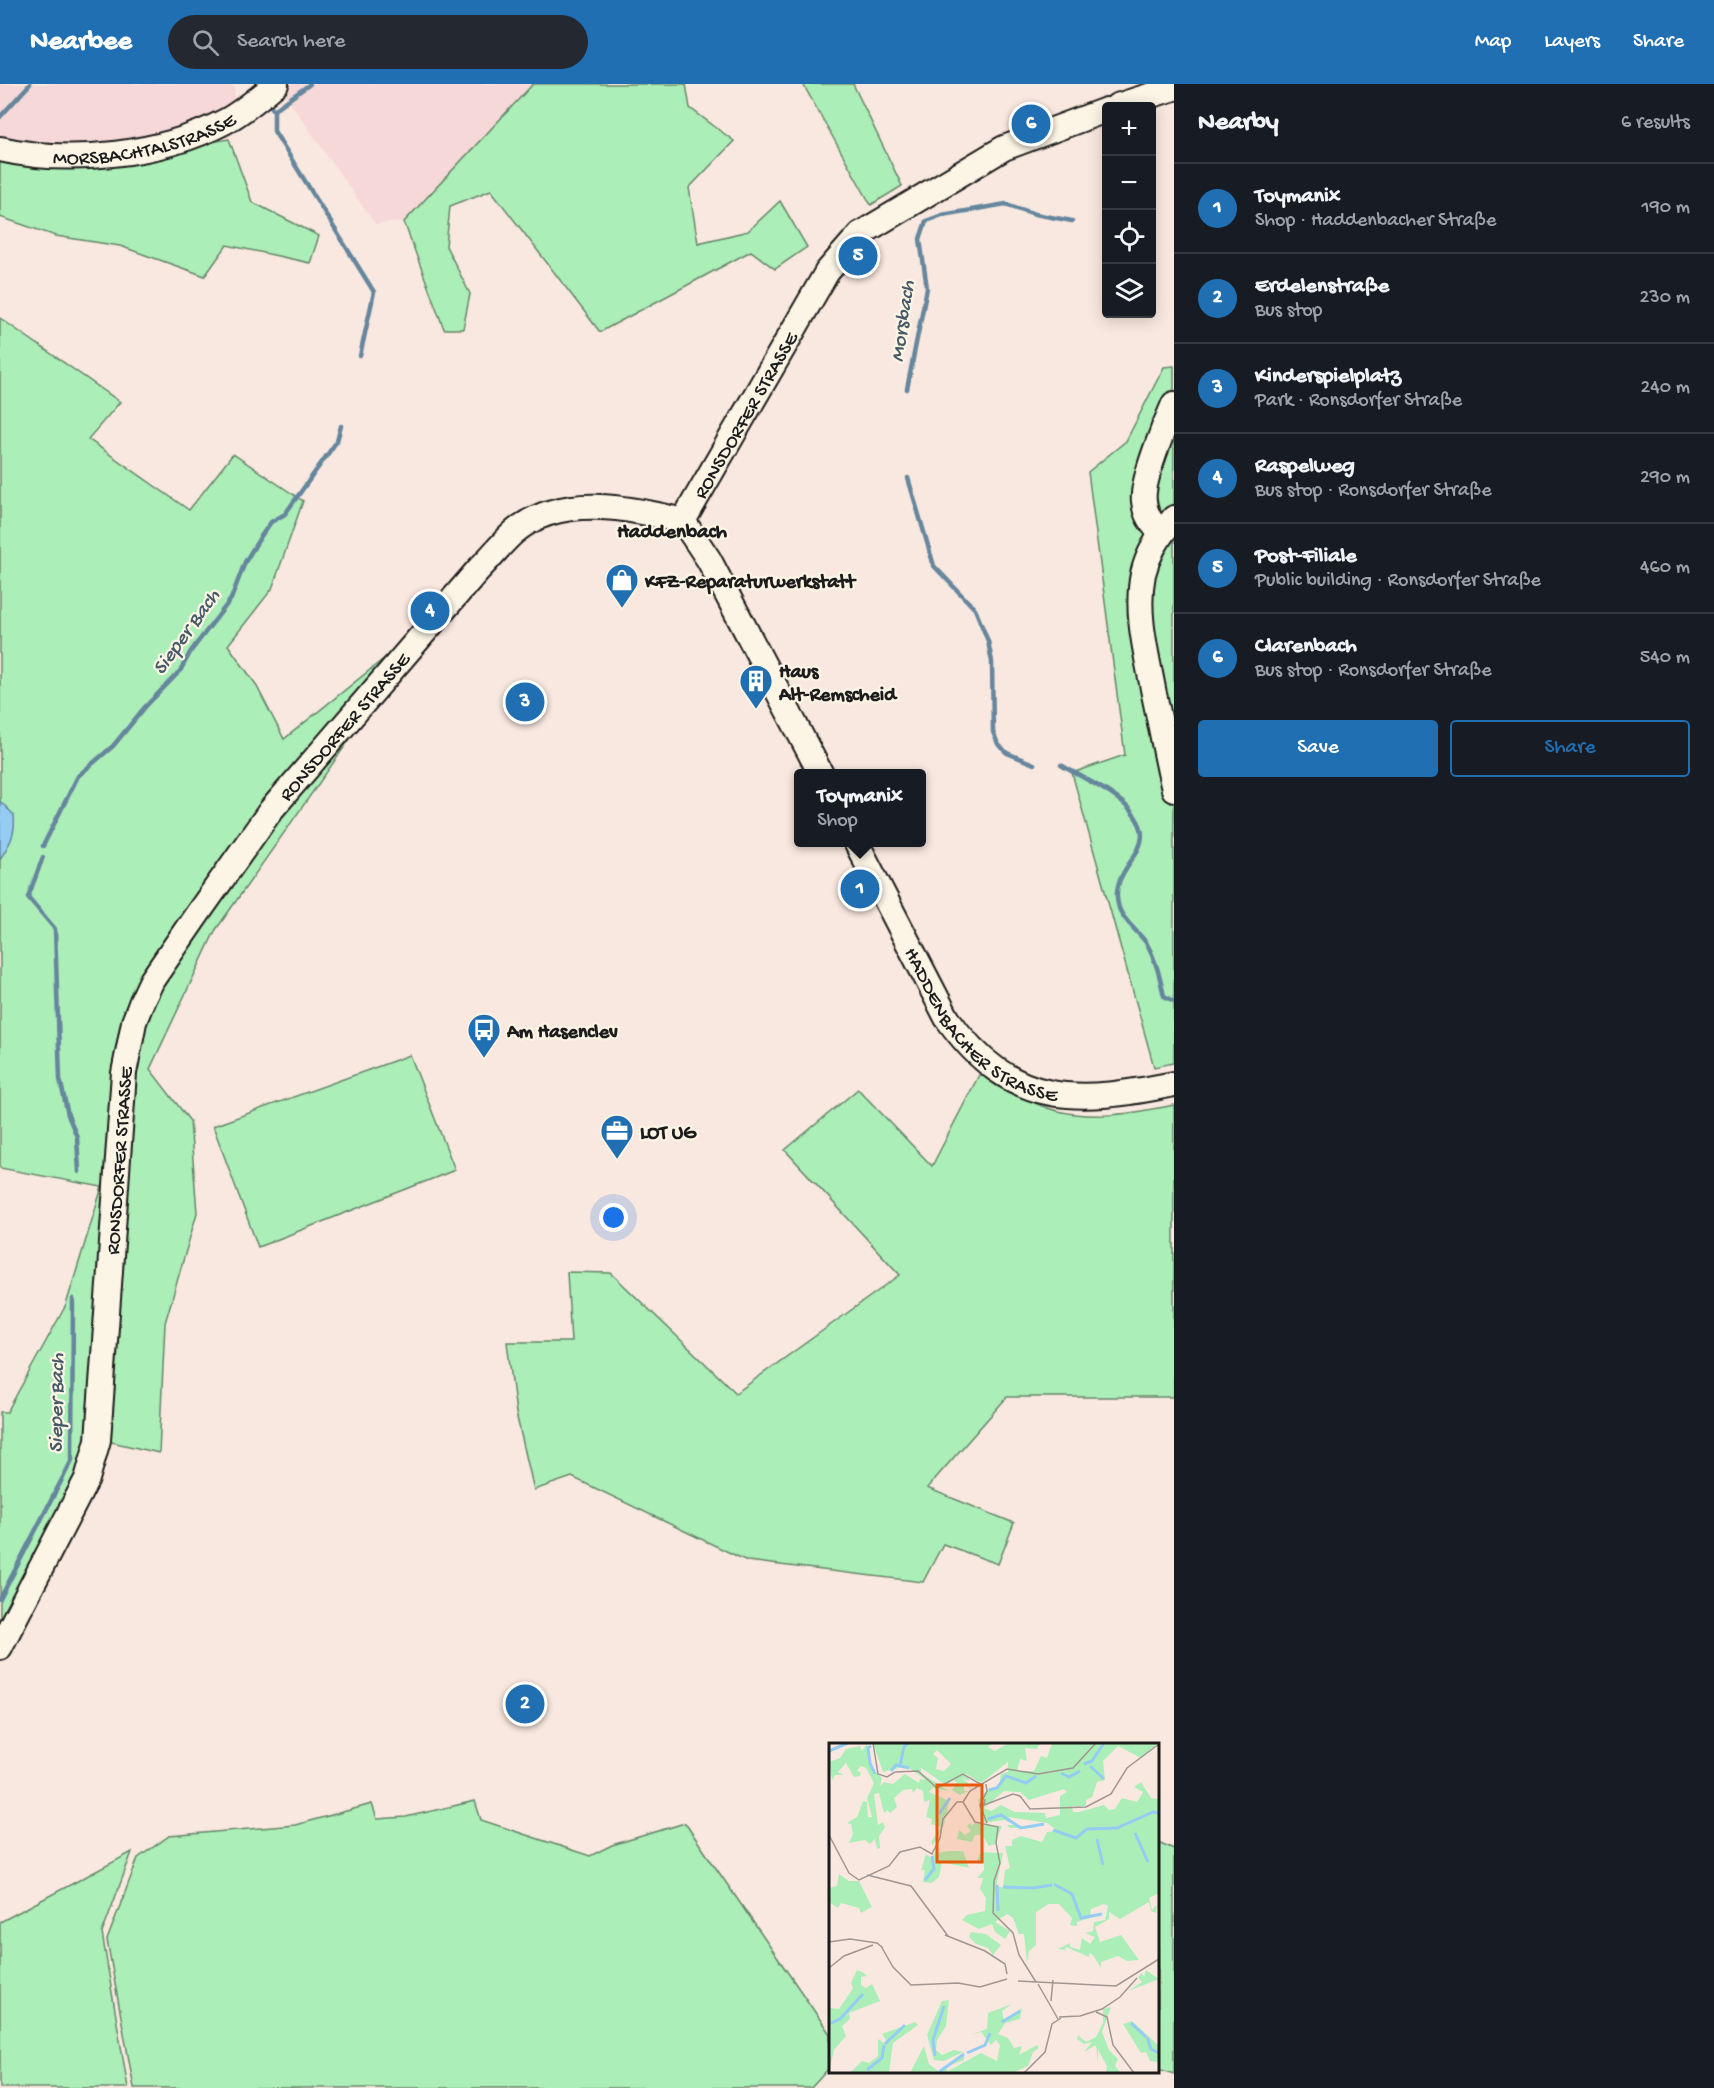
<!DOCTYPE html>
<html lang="en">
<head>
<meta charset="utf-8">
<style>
	body { margin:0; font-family:"Gochi Hand",sans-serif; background:#242831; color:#f1f3f6 }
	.controls { position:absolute; right:18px; top:18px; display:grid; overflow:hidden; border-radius:6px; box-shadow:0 3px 15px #0003 }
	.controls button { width:54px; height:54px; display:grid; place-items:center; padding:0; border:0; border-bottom:2px solid #363941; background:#171b24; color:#f1f3f6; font:30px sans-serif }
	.you { position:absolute; left:614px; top:1134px; width:21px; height:21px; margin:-15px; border:4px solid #fff; border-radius:50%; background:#1a73e8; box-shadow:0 0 0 9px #1a73e833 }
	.badge { display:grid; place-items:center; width:39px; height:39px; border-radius:50%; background:#1f6fb2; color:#fff; font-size:20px; font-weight:700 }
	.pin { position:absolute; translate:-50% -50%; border:3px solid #fff; box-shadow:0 2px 6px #0006 }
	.popup { position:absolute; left:794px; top:685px; width:132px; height:78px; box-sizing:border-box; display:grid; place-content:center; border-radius:6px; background:#171b24; filter:drop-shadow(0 2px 4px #0005); font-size:20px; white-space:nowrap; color:#9ea1a6 }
	.popup b { font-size:22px; color:#f1f3f6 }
	.popup::after { content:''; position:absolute; left:50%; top:100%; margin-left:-12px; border:12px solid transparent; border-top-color:#171b24 }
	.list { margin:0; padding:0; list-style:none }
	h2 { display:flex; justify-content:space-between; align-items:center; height:78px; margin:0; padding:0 24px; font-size:26px }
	h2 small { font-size:20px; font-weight:400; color:#9ea1a6 }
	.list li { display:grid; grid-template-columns:39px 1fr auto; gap:18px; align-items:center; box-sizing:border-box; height:90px; padding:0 24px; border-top:2px solid #363941 }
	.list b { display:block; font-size:22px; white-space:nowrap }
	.list p { margin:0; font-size:20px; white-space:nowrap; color:#9ea1a6 }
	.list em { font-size:20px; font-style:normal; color:#9ea1a6 }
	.actions { display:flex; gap:12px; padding:18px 24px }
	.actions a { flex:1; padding:14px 0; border:2px solid #1f6fb2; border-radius:6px; text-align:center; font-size:21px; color:#1f6fb2 }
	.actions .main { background:#1f6fb2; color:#fff }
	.icon { flex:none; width:33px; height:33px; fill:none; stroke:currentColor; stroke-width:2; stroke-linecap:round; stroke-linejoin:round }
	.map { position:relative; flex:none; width:1174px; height:2004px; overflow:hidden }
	header { display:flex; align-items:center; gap:36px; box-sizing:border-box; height:84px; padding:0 30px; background:#1f6fb2; color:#fff }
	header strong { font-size:28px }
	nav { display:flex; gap:33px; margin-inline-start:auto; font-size:21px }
	.search { width:420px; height:54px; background:#242831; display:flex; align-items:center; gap:15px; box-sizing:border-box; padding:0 21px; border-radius:33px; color:#9ea1a6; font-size:22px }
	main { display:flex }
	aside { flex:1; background:#171b24 }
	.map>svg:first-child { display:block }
	.built { fill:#f5d8d7 }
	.green { fill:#aceeb7; stroke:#64856a; stroke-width:1.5 }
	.water { fill:#95ccf3; stroke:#65869d; stroke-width:1.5 }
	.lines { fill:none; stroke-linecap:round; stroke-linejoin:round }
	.stream { stroke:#65869d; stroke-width:4.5 }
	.secondary-casing { stroke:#1c1c1c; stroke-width:28 }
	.secondary { stroke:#fcf5e5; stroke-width:24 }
	.labels { text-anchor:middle; stroke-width:4.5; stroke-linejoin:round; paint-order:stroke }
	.street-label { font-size:20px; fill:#1c1c1c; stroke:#fcf5e5 }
	.poi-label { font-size:20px; font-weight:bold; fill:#1c1c1c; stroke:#fcf5e5; text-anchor:start }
	.water-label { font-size:21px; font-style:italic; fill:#465a67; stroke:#fcf5e5 }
	.neighbourhood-label { font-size:21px; font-weight:bold; fill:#1c1c1c; stroke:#fcf5e5 }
	.inset-river { fill:none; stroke:#95ccf3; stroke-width:3 }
	.inset-road { fill:none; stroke:#a19691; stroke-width:1.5 }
	.view { fill:#e8590c; fill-opacity:0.15; stroke:#e8590c; stroke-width:3 }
	.inset-edge { fill:none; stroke:#1c1c1c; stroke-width:3 }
</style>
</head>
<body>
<header>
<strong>Nearbee</strong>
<div class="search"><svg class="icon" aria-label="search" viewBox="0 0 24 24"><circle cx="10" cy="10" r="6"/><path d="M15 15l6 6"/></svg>Search here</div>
<nav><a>Map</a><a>Layers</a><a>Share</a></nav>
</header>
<main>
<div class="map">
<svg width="1174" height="2004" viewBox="0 0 1174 2004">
	<rect width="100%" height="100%" fill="#f9e8df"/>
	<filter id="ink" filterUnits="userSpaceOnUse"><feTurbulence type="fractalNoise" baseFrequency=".0167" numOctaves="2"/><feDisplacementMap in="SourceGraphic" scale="12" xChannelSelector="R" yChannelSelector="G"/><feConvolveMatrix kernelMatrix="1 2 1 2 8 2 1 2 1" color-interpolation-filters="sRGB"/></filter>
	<g filter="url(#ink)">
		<g class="built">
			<path d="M 0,0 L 232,0 L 235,5 L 229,55 L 85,80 L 6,78 L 0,76 Z"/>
			<path d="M 288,0 L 533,0 L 404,138 L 375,140 L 281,5 Z"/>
		</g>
		<g class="green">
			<path d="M 533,0 L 686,0 L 690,24 L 734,57 L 689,104 L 698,159 L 748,147 L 780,117 L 807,163 L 775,185 L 751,167 L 600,248 L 491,106 L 450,122 L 446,162 L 470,210 L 463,245 L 444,245 L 404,138 Z"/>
			<path d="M 803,0 L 853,0 L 902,102 L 871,121 Z"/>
			<path d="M 229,55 L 252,118 L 319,152 L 310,179 L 227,161 L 205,192 L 120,162 L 56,152 L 0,133 L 0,76 L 85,80 Z"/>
			<path d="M 0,234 L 120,318 L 88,355 L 189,426 L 233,370 L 303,417 L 272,505 L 228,561 L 255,599 L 284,655 L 391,569 L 364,635 L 215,847 L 150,985 L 190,1037 L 197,1129 L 165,1239 L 159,1369 L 99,1355 L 0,1544 L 0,1328 L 7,1328 L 66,1221 L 102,1103 L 0,1084 Z"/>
			<path d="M 1174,282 L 1174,979 L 1154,983 L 1072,689 L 1125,671 L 1088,388 L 1126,357 L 1164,283 Z"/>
			<path d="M 410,971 L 455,1086 L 258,1163 L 213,1042 Z"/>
			<path d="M 980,989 C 1003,1002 1028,1019 1054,1026 C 1094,1037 1134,1029 1174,1021 L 1174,1313 L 1007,1313 L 927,1404 L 1014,1439 L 998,1480 L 943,1460 L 923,1498 L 747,1477 L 572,1393 L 534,1406 L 516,1329 L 507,1258 L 571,1258 L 567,1188 L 611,1189 L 736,1309 L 900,1191 L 785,1066 L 858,1005 L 932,1082 Z"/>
			<path d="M 475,1717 L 481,1736 L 590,1772 L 612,1761 L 685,1739 L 830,1950 L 830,1983 L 811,2004 L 134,2004 L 107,1856 L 138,1774 L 169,1752 L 295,1741 L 372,1720 L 377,1735 L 406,1733 Z"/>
			<path d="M 1158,1758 L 1174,1765 L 1174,1990 L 1158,1985 Z"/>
			<path d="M 132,1768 L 102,1849 L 128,2004 L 0,2004 L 0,1838 Z"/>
		</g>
		<path class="water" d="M 0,717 L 14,731 C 16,750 10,760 0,775 Z"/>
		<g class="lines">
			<g class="stream">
				<path d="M 266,16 L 274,26 L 310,0"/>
				<path d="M 274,26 L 274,47 L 374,208 L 360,272"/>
				<path d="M 0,33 L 30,0"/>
				<path d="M 907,305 L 927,204 L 920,155 L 926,137 L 942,131 L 1006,120 L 1035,130 L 1072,137"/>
				<path d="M 908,394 L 934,482 L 975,525 L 988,557 L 992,578 L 993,648 L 998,660 L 1007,669 L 1034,680"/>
				<path d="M 1061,681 C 1081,693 1105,704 1123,719 C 1174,766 1104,777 1119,824 C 1123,837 1139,848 1147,860 C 1156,876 1160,894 1164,912 L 1174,917"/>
				<path d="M 43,762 L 78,692 L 113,662 L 145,623 L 180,587 L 191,567 L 231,515 L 245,478 L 259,455 L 271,438 L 285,430 L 337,357 L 341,342"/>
				<path d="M 43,773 L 28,813 L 55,845 L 60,995 L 68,1031 L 77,1053 L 79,1088"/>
				<path d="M 0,1515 L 72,1376 L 73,1215"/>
			</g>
			<g class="secondary-casing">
				<g id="secondary">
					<path d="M 1117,22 L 1174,4"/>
					<path id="s1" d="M 0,65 C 70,81 161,71 224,38 C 243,28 260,13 276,0"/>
					<path d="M 1174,434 C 1160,450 1148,469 1143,490 C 1135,530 1147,571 1154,610 C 1161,641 1166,673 1174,705"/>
					<path id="s2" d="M 683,437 L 827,188 L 860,150 L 1004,64 L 1106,26"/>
					<path d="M 683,437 L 709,476 L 821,690"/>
					<path d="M 1162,449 C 1152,441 1145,430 1144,417 C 1141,398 1165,340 1174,320"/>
					<path id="s3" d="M 856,758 L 947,934 C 1011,1024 1076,1020 1174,1000"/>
					<path id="s4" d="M 0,1563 L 87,1395 L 98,1356 L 124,989 L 134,938 L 142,917 L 152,896 L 196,832 L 271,726 L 478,486 C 490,474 501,460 513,449 C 560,408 629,424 683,437"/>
				</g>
			</g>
			<use href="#secondary" class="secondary"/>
		</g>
	</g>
	<defs>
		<g id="shop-pin" transform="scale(1.725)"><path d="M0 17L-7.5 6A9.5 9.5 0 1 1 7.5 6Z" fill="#1f6fb2" stroke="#fcf5e5"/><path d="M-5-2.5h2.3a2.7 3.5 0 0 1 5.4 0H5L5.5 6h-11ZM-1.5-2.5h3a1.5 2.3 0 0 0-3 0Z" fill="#fff"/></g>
		<g id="building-pin" transform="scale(1.725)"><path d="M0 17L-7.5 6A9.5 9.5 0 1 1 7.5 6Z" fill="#1f6fb2" stroke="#fcf5e5"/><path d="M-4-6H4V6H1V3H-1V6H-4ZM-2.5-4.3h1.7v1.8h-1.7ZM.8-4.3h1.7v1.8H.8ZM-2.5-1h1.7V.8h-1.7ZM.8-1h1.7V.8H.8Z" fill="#fff"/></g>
		<g id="bus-pin" transform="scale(1.725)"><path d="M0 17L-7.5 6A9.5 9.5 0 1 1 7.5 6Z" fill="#1f6fb2" stroke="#fcf5e5"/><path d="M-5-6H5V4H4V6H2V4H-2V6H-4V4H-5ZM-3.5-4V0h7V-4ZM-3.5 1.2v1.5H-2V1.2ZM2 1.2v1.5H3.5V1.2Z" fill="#fff"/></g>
		<g id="office-pin" transform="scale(1.725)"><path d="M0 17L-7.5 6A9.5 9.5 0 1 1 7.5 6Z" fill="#1f6fb2" stroke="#fcf5e5"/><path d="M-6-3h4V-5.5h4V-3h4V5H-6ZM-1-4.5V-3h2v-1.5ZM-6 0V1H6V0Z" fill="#fff"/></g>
	</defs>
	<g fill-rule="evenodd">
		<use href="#shop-pin" x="622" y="496"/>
		<use href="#building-pin" x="756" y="597"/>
		<use href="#bus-pin" x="484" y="946"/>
		<use href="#office-pin" x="617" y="1047"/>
	</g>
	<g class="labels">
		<g class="street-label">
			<text dy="7" stroke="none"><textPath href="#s1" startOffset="147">MORSBACHTALSTRASSE</textPath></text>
			<text dy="7" stroke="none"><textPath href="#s2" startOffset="123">RONSDORFER STRASSE</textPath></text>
			<text dy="7" stroke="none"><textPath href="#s4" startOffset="1014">RONSDORFER STRASSE</textPath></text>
			<text dy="7" stroke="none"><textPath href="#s3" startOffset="228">HADDENBACHER STRASSE</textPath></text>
			<text dy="7" stroke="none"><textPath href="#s4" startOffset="510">RONSDORFER STRASSE</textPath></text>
		</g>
		<g class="poi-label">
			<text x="645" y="503">KFZ-Reparaturwerkstatt</text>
			<text x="779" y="593">Haus<tspan x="779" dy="23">Alt-Remscheid</tspan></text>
			<text x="507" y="953">Am Hasenclev</text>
			<text x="640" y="1054">LOT UG</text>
		</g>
		<g class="water-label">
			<text transform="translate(901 237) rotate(-82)" y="7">Morsbach</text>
			<text transform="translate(185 547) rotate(-54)" y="7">Sieper Bach</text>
			<text transform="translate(55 1319) rotate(-89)" y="7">Sieper Bach</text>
		</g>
		<g class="neighbourhood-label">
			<text x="672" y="453">Haddenbach</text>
		</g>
	</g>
	<g transform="translate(829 1659)">
		<rect width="330" height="330" fill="#f9e8df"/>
		<path d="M 38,0 L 43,25 L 53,35 L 51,43 L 55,39 L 64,41 L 76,31 L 90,40 L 91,36 L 97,37 L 77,23 L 54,29 L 44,0 L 164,0 L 159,4 L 166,8 L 179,0 L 211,0 L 208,6 L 196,5 L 198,18 L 191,16 L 188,28 L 205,28 L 212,13 L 218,15 L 223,0 L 329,0 L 312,15 L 289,3 L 274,18 L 276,37 L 268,39 L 263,54 L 257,57 L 257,63 L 243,63 L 244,69 L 250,69 L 275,62 L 280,67 L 286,66 L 293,55 L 308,59 L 314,49 L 305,44 L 312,39 L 322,55 L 328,56 L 330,52 L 330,150 L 320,155 L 323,167 L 328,162 L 327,170 L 322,168 L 320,159 L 291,176 L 280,169 L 280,176 L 266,184 L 271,199 L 292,192 L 310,217 L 298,218 L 289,213 L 272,219 L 272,225 L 264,212 L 260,210 L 260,214 L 237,204 L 236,207 L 229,206 L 241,200 L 241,204 L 251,207 L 253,195 L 261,201 L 266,194 L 256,190 L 264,188 L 265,179 L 276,177 L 279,163 L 275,161 L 262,166 L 261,174 L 264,174 L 248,179 L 248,183 L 241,182 L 243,175 L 230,161 L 220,161 L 207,169 L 207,202 L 200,208 L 198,219 L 195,191 L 190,191 L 184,175 L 178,171 L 166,179 L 181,188 L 176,196 L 166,189 L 163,181 L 150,186 L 133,177 L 138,172 L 156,168 L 157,155 L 151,146 L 154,135 L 148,135 L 155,127 L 155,120 L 148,117 L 152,109 L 174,110 L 168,139 L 168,144 L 174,144 L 176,127 L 181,125 L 176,103 L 183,103 L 183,97 L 192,93 L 213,99 L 218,89 L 229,88 L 218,80 L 179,74 L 187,82 L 208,85 L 181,85 L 178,82 L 185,82 L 176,77 L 152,80 L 149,57 L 159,46 L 170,43 L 172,31 L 179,29 L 179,19 L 152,40 L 136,30 L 141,38 L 132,35 L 139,40 L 142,46 L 135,40 L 135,48 L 139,48 L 131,52 L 123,47 L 128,40 L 124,37 L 117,42 L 92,25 L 92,30 L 120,48 L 104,45 L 100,49 L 120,58 L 115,82 L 104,102 L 102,99 L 112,84 L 102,81 L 103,76 L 97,74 L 101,57 L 95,59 L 94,48 L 88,45 L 84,50 L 83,46 L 74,47 L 65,55 L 68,64 L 61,70 L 58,67 L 55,70 L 50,50 L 45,51 L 49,82 L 54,79 L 56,84 L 50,93 L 51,105 L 48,106 L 46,96 L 41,101 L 36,97 L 20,100 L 24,91 L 22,81 L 18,80 L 28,74 L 34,58 L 38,59 L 39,74 L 43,74 L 38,55 L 45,40 L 37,25 L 32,23 L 28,28 L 32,29 L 31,33 L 25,34 L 17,20 L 9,29 L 15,32 L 6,32 L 3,37 L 0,19 L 11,15 L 17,6 L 31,3 L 33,8 ZM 108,7 L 122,21 L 115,28 L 107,26 L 109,15 L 104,11 ZM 235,46 L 238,49 L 231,53 L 231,72 L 217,75 L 216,70 L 186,69 L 172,62 L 162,68 L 155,65 L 175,48 L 191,49 L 200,57 ZM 141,80 L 143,83 L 145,80 L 173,83 L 166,101 L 160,103 L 153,92 L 146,92 L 143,99 L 128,96 L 130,87 L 136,92 L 142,88 L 138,83 ZM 122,108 L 134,108 L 140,125 L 113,119 L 110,134 L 103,140 L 94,139 L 96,127 L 92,127 L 97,111 L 102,115 L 106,110 ZM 10,131 L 20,138 L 30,138 L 43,164 L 32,170 L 30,165 L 12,160 L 9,165 L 0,159 L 0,145 L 8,143 ZM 142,189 L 157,191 L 172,202 L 164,212 L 159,205 L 147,201 L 140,194 ZM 28,227 L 35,230 L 38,233 L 32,234 L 32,242 L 37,245 L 43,241 L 51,258 L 20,270 L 21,276 L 13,283 L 17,293 L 5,307 L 0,330 L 0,265 L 10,266 L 24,245 L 22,240 ZM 317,227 L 330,236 L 299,248 L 313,239 L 309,234 L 313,230 L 315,234 ZM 120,257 L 117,283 L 108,297 L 107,307 L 113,312 L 125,307 L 134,309 L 115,318 L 105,317 L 98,292 L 113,258 ZM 183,261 L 173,268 L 175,278 L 193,265 L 191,276 L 176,280 L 169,291 L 179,295 L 185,305 L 193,303 L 190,312 L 208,302 L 210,305 L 204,309 L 199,323 L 183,330 L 81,330 L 95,303 L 100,321 L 110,329 L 130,313 L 135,311 L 135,317 L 116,324 L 119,328 L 152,310 L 168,318 L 171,302 L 167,297 L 162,302 L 152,289 L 141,292 L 158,286 L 159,270 ZM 282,264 L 273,289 L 280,307 L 289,316 L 286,323 L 292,330 L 277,329 L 278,323 L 269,307 L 269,320 L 267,302 L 255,309 L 263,299 L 255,301 L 248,296 L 249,292 L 257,299 L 267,294 L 274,280 L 274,266 ZM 303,278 L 330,303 L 329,319 L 321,318 L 317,309 L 312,310 L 294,281 ZM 86,279 L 89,282 L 64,300 L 60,329 L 21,330 L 33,318 L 40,320 L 49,313 L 49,296 L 55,300 L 57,297 L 53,291 Z" fill="#aceeb7" fill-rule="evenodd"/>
		<path class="inset-river" d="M 42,3 L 39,5 L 41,20 L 46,31M 0,8 L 19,0M 255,21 L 263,18 L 275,0M 71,22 L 75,4 L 79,0M 261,23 L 275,36M 62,28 L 67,22 L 80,25M 232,30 L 240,34 L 251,28M 160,47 L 168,45 L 177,33 L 197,40 L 207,33M 110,71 L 121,55M 159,76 L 172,72 L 192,85 L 215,81M 224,87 L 247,95 L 258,86 L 288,85 L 324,69 L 330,70M 306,90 L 319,119M 268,96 L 274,122M 96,137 L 105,126 L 103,113M 225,141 L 243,151 L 252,175 L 273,171M 168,142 L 169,168M 174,144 L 204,145M 204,145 L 223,142M 173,279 L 191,268M 2,280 L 11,276 L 34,251M 302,280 L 317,294M 318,294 L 322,306 L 330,310M 56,301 L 76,282M 138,310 L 156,302 L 161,290M 106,313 L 104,297 L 115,263M 38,327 L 53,315 L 55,302M 110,329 L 135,311"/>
		<path class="inset-road" d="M 44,0 L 49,31 L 58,34 L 66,29M 66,29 L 89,28 L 108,45 L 134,31 L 153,42M 157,41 L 158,48 L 151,62 L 158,80M 156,56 L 155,62 L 184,51 L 191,53 L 201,66 L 257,64 L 282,51 L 298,25 L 330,1M 134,59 L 146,79 L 169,84 L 167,100 L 171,120 L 165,138 L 164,170 L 184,190 L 190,212 L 207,239M 134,59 L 141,48 L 178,26 L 209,31 L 244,25 L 267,0M 0,92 L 20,130 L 30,137 L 60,123 L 71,109 L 91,104 L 103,111 L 111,95 L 114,76 L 128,59 L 134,59M 38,132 L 82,143 L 119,193M 116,192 L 156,208 L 176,221 L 178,231M 0,199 L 21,196 L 48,200 L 54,205M 52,203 L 64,224 L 82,242 L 129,240 L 151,244 L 178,236M 0,225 L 15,213 L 44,202M 189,238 L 287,243 L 330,216M 209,241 L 229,276M 222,258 L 224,237M 267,269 L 278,274 L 284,302 L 305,330M 230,274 L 251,273 L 273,266 L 291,254 L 308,235M 195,330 L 216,309 L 223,281 L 232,275"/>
		<path class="view" d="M 108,42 L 153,42 L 153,119 L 108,119 Z"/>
		<rect width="330" height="330" class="inset-edge"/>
	</g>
</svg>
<div class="controls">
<button>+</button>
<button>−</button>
<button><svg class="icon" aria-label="locate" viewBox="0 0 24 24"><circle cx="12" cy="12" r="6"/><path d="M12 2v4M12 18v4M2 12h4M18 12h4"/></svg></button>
<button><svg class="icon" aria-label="layers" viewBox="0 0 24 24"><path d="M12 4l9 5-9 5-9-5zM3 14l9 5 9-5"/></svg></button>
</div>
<div class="you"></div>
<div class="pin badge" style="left:860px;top:805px">1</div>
<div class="popup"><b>Toymanix</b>Shop</div>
<div class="pin badge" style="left:525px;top:1620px">2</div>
<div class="pin badge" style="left:525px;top:618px">3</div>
<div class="pin badge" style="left:430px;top:527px">4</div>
<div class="pin badge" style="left:858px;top:172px">5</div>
<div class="pin badge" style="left:1031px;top:40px">6</div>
</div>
<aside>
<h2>Nearby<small>6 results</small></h2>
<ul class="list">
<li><span class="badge">1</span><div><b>Toymanix</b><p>Shop · Haddenbacher Straße</p></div><em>190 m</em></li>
<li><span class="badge">2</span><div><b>Erdelenstraße</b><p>Bus stop</p></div><em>230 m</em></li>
<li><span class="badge">3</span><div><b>Kinderspielplatz</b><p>Park · Ronsdorfer Straße</p></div><em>240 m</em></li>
<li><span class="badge">4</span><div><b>Raspelweg</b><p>Bus stop · Ronsdorfer Straße</p></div><em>290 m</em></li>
<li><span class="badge">5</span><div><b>Post-Filiale</b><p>Public building · Ronsdorfer Straße</p></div><em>460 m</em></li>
<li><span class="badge">6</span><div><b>Clarenbach</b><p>Bus stop · Ronsdorfer Straße</p></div><em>540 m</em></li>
</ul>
<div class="actions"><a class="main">Save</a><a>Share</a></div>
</aside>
</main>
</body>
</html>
